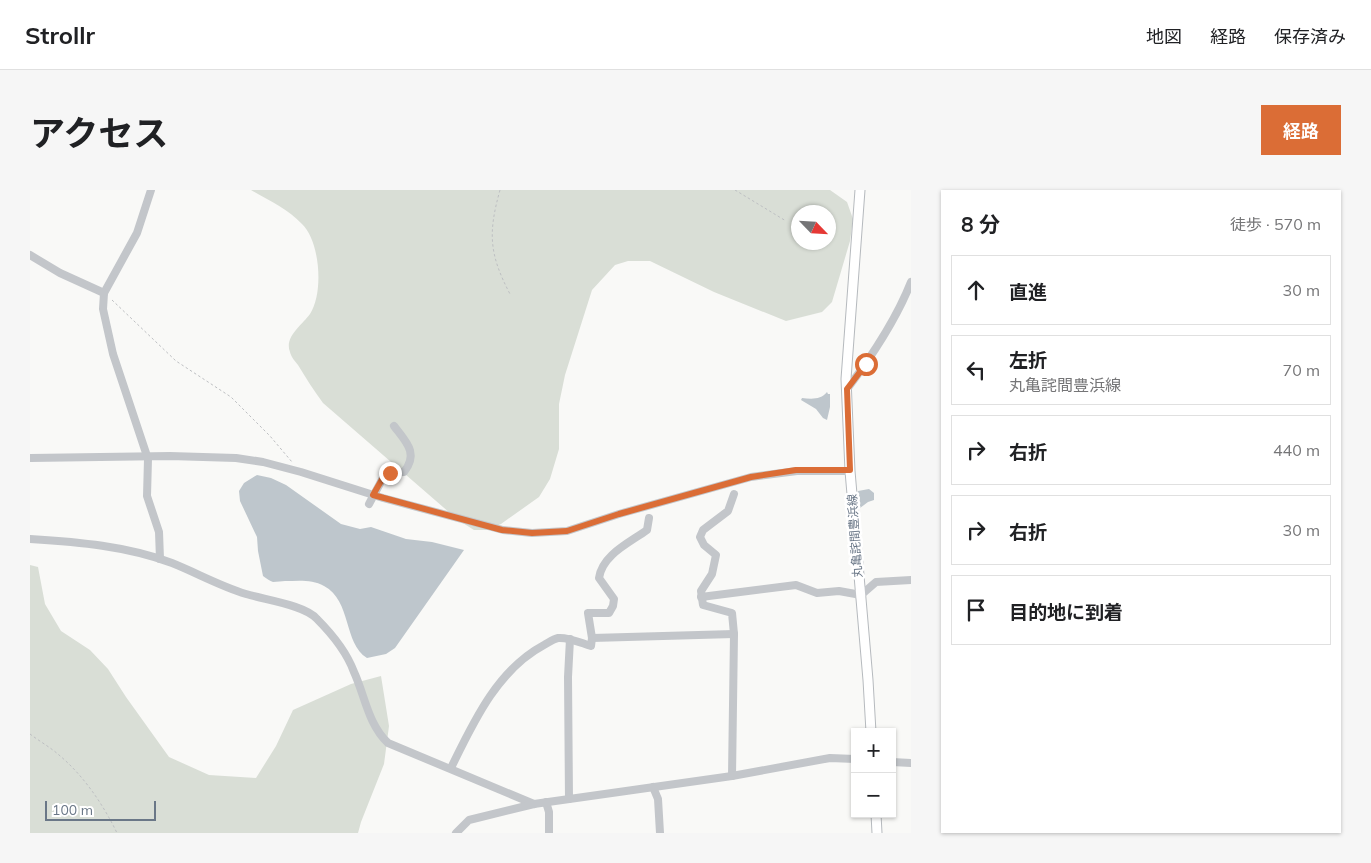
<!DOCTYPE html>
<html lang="ja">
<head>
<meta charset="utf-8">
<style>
	body { margin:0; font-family:Mulish,"Noto Sans JP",sans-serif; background:#f6f6f6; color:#202124 }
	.controls { position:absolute; right:15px; bottom:15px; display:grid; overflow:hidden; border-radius:0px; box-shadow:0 1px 4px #0004 }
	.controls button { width:45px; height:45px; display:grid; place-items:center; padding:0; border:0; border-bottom:1px solid #e0e0e0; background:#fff; color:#202124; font:25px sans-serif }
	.compass { position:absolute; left:761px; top:15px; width:45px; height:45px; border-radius:50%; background:#fff; box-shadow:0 1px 4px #0004; rotate:115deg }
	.scale { position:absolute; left:15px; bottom:12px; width:111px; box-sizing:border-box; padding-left:5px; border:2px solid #6a7787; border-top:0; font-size:14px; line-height:18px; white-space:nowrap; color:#6a7787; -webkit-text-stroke:4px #fff; paint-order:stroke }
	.stop { position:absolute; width:15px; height:15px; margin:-11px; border:4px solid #db6d36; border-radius:50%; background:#fff }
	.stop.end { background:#db6d36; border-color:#fff; box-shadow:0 1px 5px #0008 }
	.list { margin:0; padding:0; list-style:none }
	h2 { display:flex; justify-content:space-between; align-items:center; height:65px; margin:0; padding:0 20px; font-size:21px }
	h2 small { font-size:16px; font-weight:400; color:#757577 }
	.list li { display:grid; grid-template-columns:32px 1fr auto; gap:15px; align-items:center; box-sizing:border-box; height:70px; margin:0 10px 10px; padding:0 10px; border:1px solid #e0e0e0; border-radius:0px }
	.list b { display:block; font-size:19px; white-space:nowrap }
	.list p { margin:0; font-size:16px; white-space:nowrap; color:#757577 }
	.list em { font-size:16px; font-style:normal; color:#757577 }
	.icon { flex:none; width:28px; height:28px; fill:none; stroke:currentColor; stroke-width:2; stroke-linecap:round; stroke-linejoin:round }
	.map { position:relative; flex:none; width:881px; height:643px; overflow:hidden; border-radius:0px }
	header { display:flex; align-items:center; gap:30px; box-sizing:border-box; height:70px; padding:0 25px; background:#fff; border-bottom:1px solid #e0e0e0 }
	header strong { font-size:24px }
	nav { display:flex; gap:28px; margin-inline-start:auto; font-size:18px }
	.intro { display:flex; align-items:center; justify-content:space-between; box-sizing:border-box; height:120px; padding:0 30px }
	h1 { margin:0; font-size:35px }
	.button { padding:12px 22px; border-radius:0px; background:#db6d36; color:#fff; font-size:18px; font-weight:700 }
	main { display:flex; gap:30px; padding:0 30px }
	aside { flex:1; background:#fff; border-radius:0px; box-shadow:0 1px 4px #0004 }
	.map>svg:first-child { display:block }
	.green { fill:#d9ded6; fill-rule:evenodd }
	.water { fill:#bec6cc }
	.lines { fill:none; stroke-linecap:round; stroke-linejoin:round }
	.major-casing { stroke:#b6babe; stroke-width:11 }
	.path { stroke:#bdbfc2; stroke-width:1; stroke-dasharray:2.5 2.5; stroke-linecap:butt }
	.minor { stroke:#c3c6ca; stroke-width:8 }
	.major { stroke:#fff; stroke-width:9 }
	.route { stroke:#db6d36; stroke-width:6 }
	.labels { text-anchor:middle; stroke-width:5; stroke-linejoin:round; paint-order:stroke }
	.street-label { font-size:12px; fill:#6a7787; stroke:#fff }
</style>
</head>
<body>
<header>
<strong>Strollr</strong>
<nav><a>地図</a><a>経路</a><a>保存済み</a></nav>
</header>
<div class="intro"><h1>アクセス</h1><a class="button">経路</a></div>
<main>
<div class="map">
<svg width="881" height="643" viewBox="0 0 881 643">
	<rect width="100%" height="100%" fill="#f9f9f7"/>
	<g class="green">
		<path d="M 221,0 L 800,0 L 817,12 L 823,29 L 820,51 L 802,112 L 792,122 L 756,131 L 684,102 L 620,71 L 598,71 L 585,75 L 562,100 L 535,185 L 529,214 L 529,259 L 520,289 L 509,307 L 471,334 L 457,340 L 444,340 L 428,330 L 293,213 C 284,201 276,188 268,175 C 265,171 261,167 260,162 C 254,147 272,135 280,124 C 294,103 290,51 272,34 C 258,19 238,10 221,0 ZM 768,22 L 798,22 L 798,52 L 768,52 Z"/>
		<path d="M 0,375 L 8,377 L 15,414 L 31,441 L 60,460 L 78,479 L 96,507 L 139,567 L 179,585 L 226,588 L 246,556 L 263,520 L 321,494 L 351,486 L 359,536 L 354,574 L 331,632 L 328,643 L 0,643 Z"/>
	</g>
	<g class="water">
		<path d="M 797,202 L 798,204 L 800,204 L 800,217 L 797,230 L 793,228 L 786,219 L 771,210 L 772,208 C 781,209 791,210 797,202 Z"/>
		<path d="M 227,285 L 241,288 L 256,295 L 311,334 L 330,339 L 341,337 L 376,349 L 402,352 L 434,360 L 365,458 L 356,464 L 337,468 C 313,453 322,411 294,396 C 282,389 268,391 255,391 C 252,391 247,392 243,392 C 240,391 236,388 233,386 L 228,361 L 227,347 L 210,311 L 209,301 L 214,293 Z"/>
		<path d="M 839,299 L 844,303 L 844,310 L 838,312 L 830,318 L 828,301 Z"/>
	</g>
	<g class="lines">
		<g class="major-casing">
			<g id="major">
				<path d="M 830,0 L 816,189 L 820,281 L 838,490 L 841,542"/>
				<path d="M 846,624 L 847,643"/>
			</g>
		</g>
		<g class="path">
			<path d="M 470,0 C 458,43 459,64 480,104"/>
			<path d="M 705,0 L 756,31"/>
			<path d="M 82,110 L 146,171 L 201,207 L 240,246 L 262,272"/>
			<path d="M 0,544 C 9,551 20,557 29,565 C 53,585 73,614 87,643"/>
		</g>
		<g class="minor">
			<path d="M 121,0 L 107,43 L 74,103 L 73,119 L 83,164 L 118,269 L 117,306 L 129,342 L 130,369"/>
			<path d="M 0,65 L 30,83 L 74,103"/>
			<path d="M 817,199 C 842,166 866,130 881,92"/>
			<path d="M 0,268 L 140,266 L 206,268 L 233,272 L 271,282 L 353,308 L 473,340 L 502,343 L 537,341 L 589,324 L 721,287 L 767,281 L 820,281"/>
			<path d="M 339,314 L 354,286 L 360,283 L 374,282 C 389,263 376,252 364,236"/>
			<path d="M 0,349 C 48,352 97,356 142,373 C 167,383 190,396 216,404 C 235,410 275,415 287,429 C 301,443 317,463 324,482 C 335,506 338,534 358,553 L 504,614"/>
			<path d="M 671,407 L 766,395 L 787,403 L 809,401 L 831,405 L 846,392 L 881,390"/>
			<path d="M 562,448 L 704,444"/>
			<path d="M 862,572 L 881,573"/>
			<path d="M 421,578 C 443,533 467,480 514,455 C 518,453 523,449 528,448 C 539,447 551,453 561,456 L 562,448 L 558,423 L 579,423 L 583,416 L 584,409 L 569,388 C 572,365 599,353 617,340 L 619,328"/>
			<path d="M 702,586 L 704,444 L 702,423 L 673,415 L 671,401 L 682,384 L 686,365 L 674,355 L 670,347 L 673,340 L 698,321 L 704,304"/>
			<path d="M 623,597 L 628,609 L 630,643"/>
			<path d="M 539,609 L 538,487 L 540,449"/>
			<path d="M 516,612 L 519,622 L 519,643"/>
			<path d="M 426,643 L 439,630 L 504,614 L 702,586 L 800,568 L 825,569"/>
		</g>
		<use href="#major" class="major"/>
	</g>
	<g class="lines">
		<path class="route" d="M 360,283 L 354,286 L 343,305 L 472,340 L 502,343 L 537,341 L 589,324 L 721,287 L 766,280 L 820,280 L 817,199 L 836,174"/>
	</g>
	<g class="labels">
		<g class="street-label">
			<text transform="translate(825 346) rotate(-94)" y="4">丸亀詫間豊浜線</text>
		</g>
	</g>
</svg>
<div class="controls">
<button>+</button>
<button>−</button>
</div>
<svg class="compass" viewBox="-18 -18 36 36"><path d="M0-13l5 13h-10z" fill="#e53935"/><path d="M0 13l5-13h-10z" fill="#757577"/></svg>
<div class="scale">100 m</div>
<div class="stop" style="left:836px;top:174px"></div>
<div class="stop end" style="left:360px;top:283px"></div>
</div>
<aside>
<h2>8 分<small>徒歩 · 570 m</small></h2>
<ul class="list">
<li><svg class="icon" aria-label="ahead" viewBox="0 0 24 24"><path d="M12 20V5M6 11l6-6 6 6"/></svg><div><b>直進</b></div><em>30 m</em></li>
<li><svg class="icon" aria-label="left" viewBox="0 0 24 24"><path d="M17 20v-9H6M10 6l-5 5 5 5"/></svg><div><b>左折</b><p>丸亀詫間豊浜線</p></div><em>70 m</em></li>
<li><svg class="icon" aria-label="right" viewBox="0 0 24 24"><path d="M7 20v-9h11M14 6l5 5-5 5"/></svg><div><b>右折</b></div><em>440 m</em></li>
<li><svg class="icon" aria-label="right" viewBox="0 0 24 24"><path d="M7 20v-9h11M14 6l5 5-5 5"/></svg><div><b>右折</b></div><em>30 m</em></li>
<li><svg class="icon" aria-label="arrive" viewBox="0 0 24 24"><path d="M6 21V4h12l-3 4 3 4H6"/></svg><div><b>目的地に到着</b></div></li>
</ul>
</aside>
</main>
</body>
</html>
